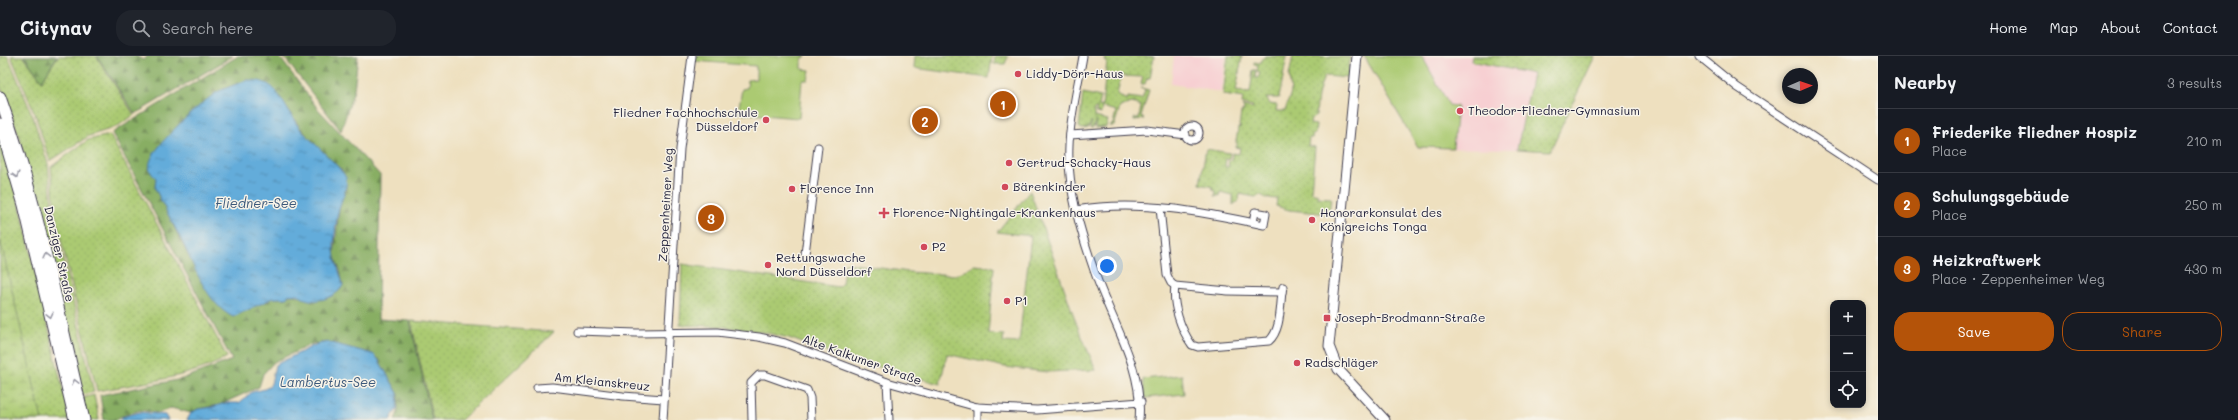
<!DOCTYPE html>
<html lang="en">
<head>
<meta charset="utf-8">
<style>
	body { margin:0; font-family:Mali,sans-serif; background:#20242c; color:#f1f3f6 }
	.controls { position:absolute; right:12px; bottom:12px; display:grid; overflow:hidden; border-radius:8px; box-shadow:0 2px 6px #0003 }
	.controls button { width:36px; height:36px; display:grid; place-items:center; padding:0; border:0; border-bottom:1px solid #363941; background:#171b24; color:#f1f3f6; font:20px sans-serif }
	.compass { position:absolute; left:1782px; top:12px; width:36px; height:36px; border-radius:50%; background:#171b24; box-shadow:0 2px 6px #0003; rotate:88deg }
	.you { position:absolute; left:1107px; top:210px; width:14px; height:14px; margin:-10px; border:3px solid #fff; border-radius:50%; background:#1a73e8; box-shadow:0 0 0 6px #1a73e833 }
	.badge { display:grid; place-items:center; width:26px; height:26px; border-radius:50%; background:#b45309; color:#fff; font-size:13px; font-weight:700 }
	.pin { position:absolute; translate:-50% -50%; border:2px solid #fff; box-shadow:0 1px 4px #0006 }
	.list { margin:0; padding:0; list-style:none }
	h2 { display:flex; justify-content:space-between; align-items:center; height:52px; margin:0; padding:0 16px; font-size:17px }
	h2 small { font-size:13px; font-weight:400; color:#9ea1a6 }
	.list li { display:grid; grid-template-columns:26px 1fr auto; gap:12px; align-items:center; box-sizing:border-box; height:64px; padding:0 16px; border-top:1px solid #363941 }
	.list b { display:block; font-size:15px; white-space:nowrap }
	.list p { margin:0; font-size:13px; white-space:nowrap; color:#9ea1a6 }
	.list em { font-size:13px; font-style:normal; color:#9ea1a6 }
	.actions { display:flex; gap:8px; padding:12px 16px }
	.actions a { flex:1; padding:9px 0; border:1px solid #b45309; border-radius:16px; text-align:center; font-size:14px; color:#b45309 }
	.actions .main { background:#b45309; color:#fff }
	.icon { flex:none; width:22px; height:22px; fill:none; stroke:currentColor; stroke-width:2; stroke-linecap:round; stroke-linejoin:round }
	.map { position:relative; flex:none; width:1878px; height:364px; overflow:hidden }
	header { display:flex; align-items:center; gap:24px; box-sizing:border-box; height:56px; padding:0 20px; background:#171b24; border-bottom:1px solid #363941 }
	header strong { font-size:19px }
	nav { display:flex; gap:22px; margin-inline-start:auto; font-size:14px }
	.search { width:280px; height:36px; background:#20242c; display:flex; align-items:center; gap:10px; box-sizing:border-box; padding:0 14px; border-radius:16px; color:#9ea1a6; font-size:15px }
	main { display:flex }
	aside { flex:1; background:#171b24 }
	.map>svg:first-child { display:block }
	.built { fill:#f7cfd2 }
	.grass { fill:url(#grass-dots); stroke:#667656 }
	.forest { fill:url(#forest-firs); stroke:#556850; fill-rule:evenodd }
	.wetland { fill:url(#wetland-marsh); stroke:#667656 }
	.park { fill:#abca72; stroke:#667656 }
	.water { fill:url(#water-ripples); stroke:#42678a }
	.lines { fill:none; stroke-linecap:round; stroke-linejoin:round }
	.minor-casing { stroke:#413e4f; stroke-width:9 }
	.secondary-casing { stroke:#413e4f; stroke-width:11 }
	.trunk-casing { stroke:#413e4f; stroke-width:13 }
	.minor { stroke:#fff; stroke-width:7 }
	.secondary { stroke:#fff; stroke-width:9 }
	.trunk { stroke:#fff; stroke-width:11 }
	.oneway { stroke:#9c9ca7 }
	.poi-dot { fill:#d1495b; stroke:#f7f3e8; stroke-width:1.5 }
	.labels { text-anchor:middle; stroke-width:3; stroke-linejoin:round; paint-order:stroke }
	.poi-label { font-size:12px; fill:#22223b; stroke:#f7f3e8; text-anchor:start }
	.street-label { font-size:12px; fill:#22223b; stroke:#f7f3e8 }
	.water-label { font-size:13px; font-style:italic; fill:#3c597b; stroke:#f7f3e8 }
</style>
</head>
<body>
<header>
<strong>Citynav</strong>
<div class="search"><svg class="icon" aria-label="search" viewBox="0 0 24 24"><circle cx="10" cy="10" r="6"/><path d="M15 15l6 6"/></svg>Search here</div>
<nav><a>Home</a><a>Map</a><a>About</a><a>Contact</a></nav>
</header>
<main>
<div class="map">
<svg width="1878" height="364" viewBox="0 0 1878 364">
	<defs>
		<pattern id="grass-dots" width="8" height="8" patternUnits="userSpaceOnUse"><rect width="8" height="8" fill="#abca72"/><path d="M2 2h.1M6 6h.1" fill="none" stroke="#93ad64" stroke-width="1.8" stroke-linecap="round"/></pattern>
		<pattern id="forest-firs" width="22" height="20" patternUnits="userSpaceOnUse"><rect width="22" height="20" fill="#88ae64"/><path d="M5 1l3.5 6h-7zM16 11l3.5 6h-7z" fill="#6f8d54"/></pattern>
		<pattern id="wetland-marsh" width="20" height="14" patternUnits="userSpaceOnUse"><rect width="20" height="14" fill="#abca72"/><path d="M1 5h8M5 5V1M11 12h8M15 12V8" fill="none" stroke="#93ad64"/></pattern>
		<pattern id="water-ripples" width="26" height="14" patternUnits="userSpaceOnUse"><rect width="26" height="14" fill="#63acda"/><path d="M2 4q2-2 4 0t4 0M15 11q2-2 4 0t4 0" fill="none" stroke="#518cb2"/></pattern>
	</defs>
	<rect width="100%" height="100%" fill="#f7f3e8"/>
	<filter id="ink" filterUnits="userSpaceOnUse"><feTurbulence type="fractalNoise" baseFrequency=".025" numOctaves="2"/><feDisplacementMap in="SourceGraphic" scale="8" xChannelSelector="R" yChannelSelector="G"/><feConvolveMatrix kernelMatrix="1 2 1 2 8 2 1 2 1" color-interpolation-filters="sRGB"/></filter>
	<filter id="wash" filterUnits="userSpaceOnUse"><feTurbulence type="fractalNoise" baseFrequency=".012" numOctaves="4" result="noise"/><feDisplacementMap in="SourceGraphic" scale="16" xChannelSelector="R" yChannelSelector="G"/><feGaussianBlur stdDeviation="0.9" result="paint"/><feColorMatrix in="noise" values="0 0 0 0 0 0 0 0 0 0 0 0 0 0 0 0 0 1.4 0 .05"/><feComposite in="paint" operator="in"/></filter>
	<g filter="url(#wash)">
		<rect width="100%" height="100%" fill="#eee0bf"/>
		<g class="built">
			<path d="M 1174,0 L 1226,0 L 1221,36 L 1171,28 Z"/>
			<path d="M 1363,0 L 1472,0 L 1472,5 L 1533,18 L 1517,93 L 1418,92 Z"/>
		</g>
		<g class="grass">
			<path d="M 0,0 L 8,0 L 33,61 L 48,108 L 53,158 L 94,336 L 82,339 L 19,80 L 0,29 Z"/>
			<path d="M 11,0 L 23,0 L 42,25 L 58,0 L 96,0 L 134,59 L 116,71 L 89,80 L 50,105 L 36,61 Z"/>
			<path d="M 915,0 L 992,0 L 989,22 L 914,12 Z"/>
			<path d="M 995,0 L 1008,0 L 1005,8 L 994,8 Z"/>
			<path d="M 1105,0 L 1154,0 L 1150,22 L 1147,22 L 1145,28 L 1141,28 L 1143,21 L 1121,20 L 1117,39 L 1127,44 L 1128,41 L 1142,43 L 1145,35 L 1141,32 L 1149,34 L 1141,61 L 1144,63 L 1134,64 L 1134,62 L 1139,62 L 1141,50 L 1132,47 L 1120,51 L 1114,70 L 1109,70 L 1113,68 L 1116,55 L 1102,51 L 1107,5 L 1104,4 Z"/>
			<path d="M 1228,0 L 1242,0 L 1236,35 L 1250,37 L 1253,14 L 1256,14 L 1255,22 L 1258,22 L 1260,17 L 1257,16 L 1258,10 L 1254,9 L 1254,6 L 1260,7 L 1265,0 L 1287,0 L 1279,42 L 1266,42 L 1270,48 L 1277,49 L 1276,55 L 1285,55 L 1291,36 L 1289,20 L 1293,0 L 1350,1 L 1348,22 L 1325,20 C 1318,32 1317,46 1316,60 L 1311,63 L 1310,68 L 1316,69 L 1315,78 L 1313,78 L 1312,82 L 1309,82 L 1308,90 L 1315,91 L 1311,136 L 1318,138 L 1317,141 L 1331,142 L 1329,158 L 1289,154 L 1276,150 L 1277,143 L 1266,142 L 1261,139 L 1255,141 L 1240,138 L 1239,144 L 1233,149 L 1233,139 L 1220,136 L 1219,140 L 1215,140 L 1216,135 L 1213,134 L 1213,131 L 1200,128 L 1206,93 L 1230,97 L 1229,103 L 1226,102 L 1225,111 L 1228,111 L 1229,104 L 1232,105 L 1232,97 L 1239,98 L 1240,92 L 1235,91 L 1238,89 L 1236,87 L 1238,72 L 1241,71 L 1239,70 L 1241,56 L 1243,56 L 1244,53 L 1242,50 L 1253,52 L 1253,50 L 1242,48 L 1243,42 L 1223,39 Z"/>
			<path d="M 1472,0 L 1595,0 L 1550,95 L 1517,93 L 1533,18 L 1471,5 Z"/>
			<path d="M 1083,37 L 1101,41 L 1099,50 L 1102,51 L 1101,58 L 1096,57 L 1097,52 L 1094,54 L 1094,61 L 1108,64 L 1106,71 L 1095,72 L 1096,64 L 1093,72 L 1090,72 L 1092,65 L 1088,72 L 1082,73 L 1079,71 Z"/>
			<path d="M 110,79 L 227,301 C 195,321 135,328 97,335 L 55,158 L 51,111 L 88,84 Z"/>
			<path d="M 0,81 L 20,150 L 70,364 L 0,364 Z"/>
			<path d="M 1030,135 L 1077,269 L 1096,314 L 1047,316 L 1005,311 L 947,298 L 940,328 L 829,297 L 789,282 L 762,276 L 717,270 L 680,269 L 682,208 L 839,231 L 842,227 L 845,207 L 909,216 L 956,219 L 974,209 L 994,211 L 988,278 L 1004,279 L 1003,286 L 1019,287 L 1031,180 L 997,176 Z"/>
			<path d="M 411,265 L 554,276 L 461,364 L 433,364 Z"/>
			<path d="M 94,339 L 99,364 L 87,364 L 82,342 Z"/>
		</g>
		<g class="forest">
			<path d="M 24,0 L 57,0 L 42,25 Z"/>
			<path d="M 97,0 L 136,0 L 143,4 L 148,0 L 233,0 L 135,58 Z"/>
			<path d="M 238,0 L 279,0 L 318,53 L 380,119 L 378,263 L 410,265 L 432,364 L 395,364 L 398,356 L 398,337 L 378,303 L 372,298 L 328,286 L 312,288 L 274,306 L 263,318 L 259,331 L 219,349 L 198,353 L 191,357 L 171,352 L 159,357 L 140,354 L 119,361 L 117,364 L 104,364 L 100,339 L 182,323 L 232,304 L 112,77 ZM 238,27 L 280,42 L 301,73 L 327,102 L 342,114 L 346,128 L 339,153 L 334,200 L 340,214 L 343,229 L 340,234 C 330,239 321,244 310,243 C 301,243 302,238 288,239 L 287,242 L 273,242 L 260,248 L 212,242 L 187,197 L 155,132 L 156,122 L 178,69 L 220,35 Z"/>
			<path d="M 283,0 L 358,0 L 354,34 L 341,75 Z"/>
		</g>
		<path class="wetland" d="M 0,183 L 42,364 L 0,364 Z"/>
		<g class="park">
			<path d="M 696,0 L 806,0 L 802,3 L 802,13 L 810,14 L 808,24 L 802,24 L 799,62 L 738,57 L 742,33 L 747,32 L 748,24 L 756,23 L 756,10 L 695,5 Z"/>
			<path d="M 1364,0 L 1422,0 L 1449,49 L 1457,50 L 1453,92 L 1418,91 Z"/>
			<path d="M 1182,319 L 1184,338 L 1145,342 L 1143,323 Z"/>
		</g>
		<g class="water">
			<path d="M 248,24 C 255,24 263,25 269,29 C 280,35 291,63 302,75 C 310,84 344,114 346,122 C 348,131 342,143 339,152 C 336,163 335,176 334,188 C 333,203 340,215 343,229 C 336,244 308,250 298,238 L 288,239 L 287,242 L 273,242 L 233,261 C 207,248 194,210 182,185 C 173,167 163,150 155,132 L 156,122 C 151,118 148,113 150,106 C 155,88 202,45 219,35 C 228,31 239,27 248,24 Z"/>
			<path d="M 328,286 L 373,298 L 378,303 L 398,337 L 397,353 L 390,364 L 187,364 L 191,357 L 198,353 L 213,351 L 225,347 L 239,347 L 252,336 L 265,333 L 271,328 L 275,309 L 317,288 Z"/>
			<path d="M 140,356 L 165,359 L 168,364 L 120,364 L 122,361 Z"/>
		</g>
	</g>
	<g filter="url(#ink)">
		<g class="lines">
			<g class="minor-casing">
				<g id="minor">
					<path d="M 1083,0 C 1078,30 1070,60 1069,90 C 1067,133 1081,177 1095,217 C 1111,265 1144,312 1139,364"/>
					<path d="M 1699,0 L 1737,31 L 1878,124"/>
					<circle cx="1192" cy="77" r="7"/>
					<path d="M 1070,79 L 1147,74 L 1186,79"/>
					<path d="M 1160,152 L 1167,219 L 1171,227 L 1175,230 L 1228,235 L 1282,236 L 1283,231"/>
					<path d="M 1076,154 C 1138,143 1203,156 1264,169 L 1266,158 L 1255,156 L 1253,166"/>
					<path d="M 805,198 L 818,91"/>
					<path d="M 1175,230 C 1172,249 1181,274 1192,289 L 1198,291 L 1269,285 C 1281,274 1280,252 1282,236"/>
					<path d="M 577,275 L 637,277 L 717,276 L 759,281 L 785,287 L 887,326 L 977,351 L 1037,354 L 1141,346"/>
					<path d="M 887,326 L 889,364"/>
					<path d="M 537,332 L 552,331 L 623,340 L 664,343"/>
					<path d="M 977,351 L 977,364"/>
					<path d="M 663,364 L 680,93 L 692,0"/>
					<path d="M 752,364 L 751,327 L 759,319 L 765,319 L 807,334 L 810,342 L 811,364"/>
				</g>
			</g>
			<g class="secondary-casing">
				<path id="secondary" d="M 1357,0 L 1329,290 L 1338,313 L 1385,364"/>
			</g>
			<g class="trunk-casing">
				<g id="trunk">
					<path d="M 0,41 C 38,146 58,256 84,364"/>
					<path d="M 0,68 L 24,149 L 75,364"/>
				</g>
			</g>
			<use href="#minor" class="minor"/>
			<use href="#secondary" class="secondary"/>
			<use href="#trunk" class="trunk"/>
		</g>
		<defs><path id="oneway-chevron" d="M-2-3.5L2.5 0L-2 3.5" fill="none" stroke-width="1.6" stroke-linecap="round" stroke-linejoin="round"/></defs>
		<g class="oneway">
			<use href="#oneway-chevron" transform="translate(16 119) rotate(74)"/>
			<use href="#oneway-chevron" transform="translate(46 200) rotate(-103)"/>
			<use href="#oneway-chevron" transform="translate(50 259) rotate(77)"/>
			<use href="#oneway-chevron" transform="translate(75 326) rotate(-103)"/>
		</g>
	</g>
	<g class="poi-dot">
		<circle cx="1018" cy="18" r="4"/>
		<circle cx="1460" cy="55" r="4"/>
		<circle cx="766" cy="64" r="4"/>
		<circle cx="1009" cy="107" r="4"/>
		<circle cx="1005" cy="131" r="4"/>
		<circle cx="792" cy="133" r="4"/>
		<path d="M882 151h4v4h4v4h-4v4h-4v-4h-4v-4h4z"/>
		<circle cx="1312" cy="164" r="4"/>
		<circle cx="924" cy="191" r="4"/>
		<circle cx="768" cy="209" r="4"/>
		<circle cx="1007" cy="245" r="4"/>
		<rect x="1323" y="258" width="8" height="8" rx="2"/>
		<circle cx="1297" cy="307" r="4"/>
	</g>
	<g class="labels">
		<g class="poi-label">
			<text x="1026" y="22">Liddy-Dörr-Haus</text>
			<text x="1468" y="59">Theodor-Fliedner-Gymnasium</text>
			<text x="758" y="61" text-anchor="end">Fliedner Fachhochschule<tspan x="758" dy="14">Düsseldorf</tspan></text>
			<text x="1017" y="111">Gertrud-Schacky-Haus</text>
			<text x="1013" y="135">Bärenkinder</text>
			<text x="800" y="137">Florence Inn</text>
			<text x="893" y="161">Florence-Nightingale-Krankenhaus</text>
			<text x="1320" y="161">Honorarkonsulat des<tspan x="1320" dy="14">Königreichs Tonga</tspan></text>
			<text x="932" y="195">P2</text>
			<text x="776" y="206">Rettungswache<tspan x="776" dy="14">Nord Düsseldorf</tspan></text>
			<text x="1015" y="249">P1</text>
			<text x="1335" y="266">Joseph-Brodmann-Straße</text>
			<text x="1305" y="311">Radschläger</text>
		</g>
		<g class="street-label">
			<text transform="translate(666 149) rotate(-87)" y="4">Zeppenheimer Weg</text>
			<text transform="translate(59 198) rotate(77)" y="4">Danziger Straße</text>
			<text transform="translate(862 304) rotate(20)" y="4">Alte Kalkumer Straße</text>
			<text transform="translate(602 326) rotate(6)" y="4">Am Kleianskreuz</text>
		</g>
		<g class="water-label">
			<text x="256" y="152">Fliedner-See</text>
			<text x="328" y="331">Lambertus-See</text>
		</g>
	</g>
</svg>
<div class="controls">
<button>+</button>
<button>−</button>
<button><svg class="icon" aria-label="locate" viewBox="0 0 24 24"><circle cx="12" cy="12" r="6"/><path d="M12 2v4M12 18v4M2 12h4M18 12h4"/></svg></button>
</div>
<svg class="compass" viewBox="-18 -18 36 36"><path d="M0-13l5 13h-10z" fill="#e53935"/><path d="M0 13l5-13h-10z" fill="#9ea1a6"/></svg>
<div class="you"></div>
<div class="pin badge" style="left:1003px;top:48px">1</div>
<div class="pin badge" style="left:925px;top:65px">2</div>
<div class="pin badge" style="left:711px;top:162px">3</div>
</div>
<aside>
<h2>Nearby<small>3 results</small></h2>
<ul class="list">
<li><span class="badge">1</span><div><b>Friederike Fliedner Hospiz</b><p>Place</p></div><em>210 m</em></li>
<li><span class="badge">2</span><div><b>Schulungsgebäude</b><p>Place</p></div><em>250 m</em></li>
<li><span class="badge">3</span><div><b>Heizkraftwerk</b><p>Place · Zeppenheimer Weg</p></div><em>430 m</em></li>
</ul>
<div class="actions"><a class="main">Save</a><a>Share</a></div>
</aside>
</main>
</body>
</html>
